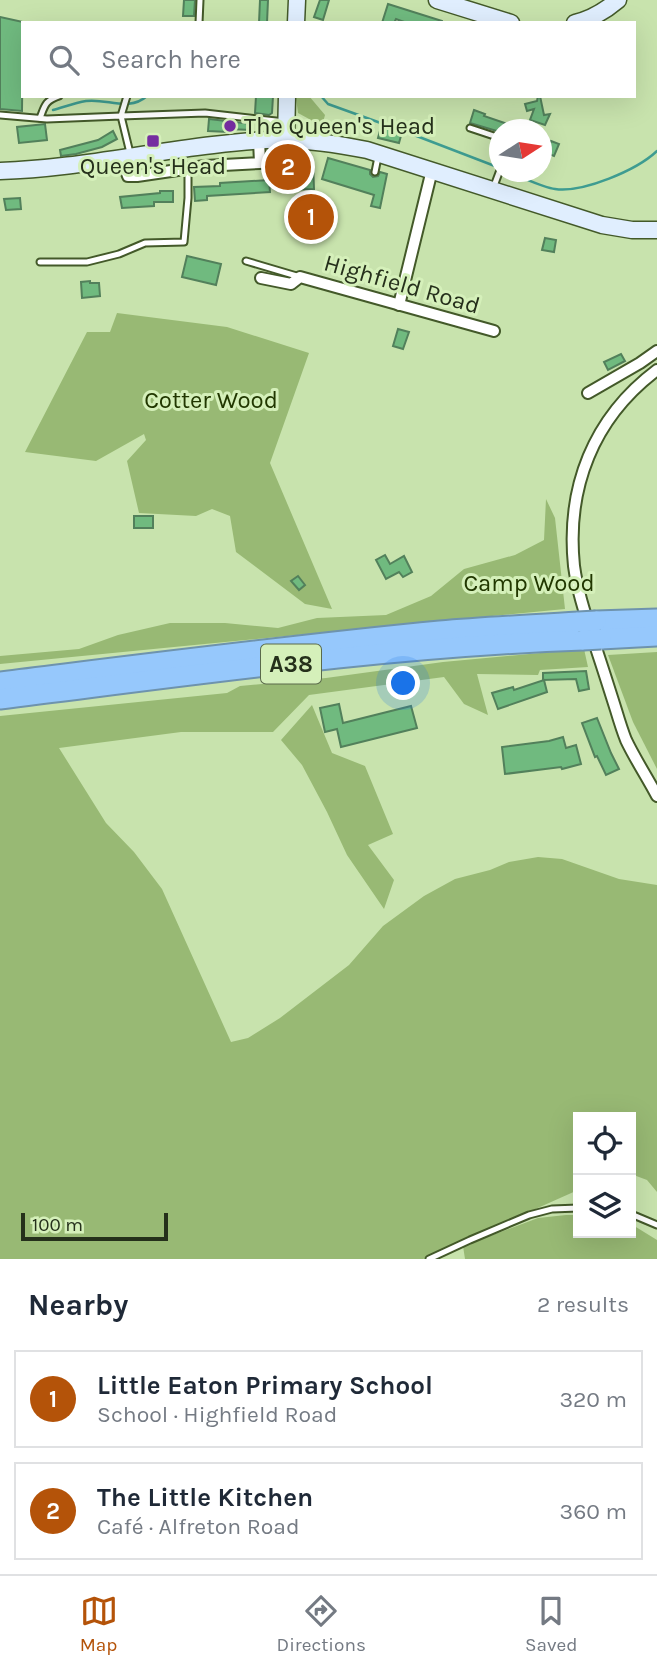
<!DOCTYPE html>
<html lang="en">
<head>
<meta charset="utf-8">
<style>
	body { margin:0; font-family:Karla,sans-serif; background:#f2f2f3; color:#1f2937 }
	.controls { position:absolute; right:21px; bottom:21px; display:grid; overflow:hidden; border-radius:0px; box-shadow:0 7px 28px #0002 }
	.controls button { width:63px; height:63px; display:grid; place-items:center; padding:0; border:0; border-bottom:2px solid #e0e1e3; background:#fff; color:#1f2937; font:35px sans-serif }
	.compass { position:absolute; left:489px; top:119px; width:63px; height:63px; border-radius:50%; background:#fff; box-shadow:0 7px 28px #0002; rotate:78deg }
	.scale { position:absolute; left:21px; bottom:18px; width:147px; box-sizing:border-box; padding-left:7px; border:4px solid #25301b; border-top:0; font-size:19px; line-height:24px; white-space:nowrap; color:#25301b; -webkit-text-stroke:5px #d5f0ba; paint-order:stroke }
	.you { position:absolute; left:404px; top:684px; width:24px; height:24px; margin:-18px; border:5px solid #fff; border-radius:50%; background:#1a73e8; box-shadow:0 0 0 10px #1a73e833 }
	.badge { display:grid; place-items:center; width:46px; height:46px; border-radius:50%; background:#b45309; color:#fff; font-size:23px; font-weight:700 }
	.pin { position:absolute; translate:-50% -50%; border:4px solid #fff; box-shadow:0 2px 7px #0006 }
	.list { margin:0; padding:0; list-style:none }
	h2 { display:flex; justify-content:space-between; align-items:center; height:91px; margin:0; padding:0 28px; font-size:30px }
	h2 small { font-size:23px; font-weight:400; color:#747a83 }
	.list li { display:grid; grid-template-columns:46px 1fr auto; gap:21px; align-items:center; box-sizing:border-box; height:98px; margin:0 14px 14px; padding:0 14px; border:2px solid #e0e1e3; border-radius:0px }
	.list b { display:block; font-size:26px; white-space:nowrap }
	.list p { margin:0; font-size:23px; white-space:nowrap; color:#747a83 }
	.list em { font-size:23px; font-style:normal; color:#747a83 }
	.icon { flex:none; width:38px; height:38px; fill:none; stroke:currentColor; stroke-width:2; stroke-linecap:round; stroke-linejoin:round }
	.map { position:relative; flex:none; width:657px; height:1259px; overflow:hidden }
	.search { position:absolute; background:#fff; box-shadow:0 7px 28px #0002; left:21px; right:21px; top:21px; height:77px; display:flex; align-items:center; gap:18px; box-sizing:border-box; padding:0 24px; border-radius:0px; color:#747a83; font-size:26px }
	.sheet { height:315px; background:#fff }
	nav { display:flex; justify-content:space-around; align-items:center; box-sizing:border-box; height:98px; border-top:2px solid #e0e1e3; background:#fff; font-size:19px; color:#747a83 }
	nav a { display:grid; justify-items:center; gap:4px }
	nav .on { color:#b45309 }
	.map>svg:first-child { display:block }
	.green { fill:#98b974 }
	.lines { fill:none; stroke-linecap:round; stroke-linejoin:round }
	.stream { stroke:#3e9c91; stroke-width:2.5 }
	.building { fill:#70ba7f; stroke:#52805b; stroke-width:2 }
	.lane-casing { stroke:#435929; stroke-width:9 }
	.street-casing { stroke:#435929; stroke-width:14 }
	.secondary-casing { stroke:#435929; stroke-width:19 }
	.highway-casing { stroke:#6e93ad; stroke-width:23 }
	.lane { stroke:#fff; stroke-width:5 }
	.street { stroke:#fff; stroke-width:10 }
	.secondary { stroke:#e0eefe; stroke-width:16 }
	.highway { stroke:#96c8fc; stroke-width:19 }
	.highway-bridge-casing { stroke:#6e93ad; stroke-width:23; stroke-linecap:butt }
	.highway-bridge { stroke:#96c8fc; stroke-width:19 }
	.poi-dot { fill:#752da0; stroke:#d5f0ba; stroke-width:2.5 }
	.labels { text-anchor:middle; stroke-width:6; stroke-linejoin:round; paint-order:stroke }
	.shield { fill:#d5f0ba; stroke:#5a6a4b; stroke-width:2 }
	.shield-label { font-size:23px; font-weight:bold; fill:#25301b }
	.poi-label { font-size:24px; fill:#25301b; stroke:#d5f0ba; text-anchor:start }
	.street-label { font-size:24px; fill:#25301b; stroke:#d5f0ba }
	.park-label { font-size:24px; fill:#213700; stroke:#d5f0ba }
</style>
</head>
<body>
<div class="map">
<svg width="657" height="1259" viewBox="0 0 657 1259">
	<rect width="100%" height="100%" fill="#c8e3ad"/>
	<g class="green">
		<path d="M 294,96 L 309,96 L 325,115 L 322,126 L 298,113 L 296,98 Z"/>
		<path d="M 117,313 L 227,327 L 309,353 L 270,463 L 332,609 L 305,604 L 236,552 L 230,516 L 212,509 L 196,516 L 139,513 L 127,461 L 146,440 L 144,434 L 96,461 L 25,452 L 87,332 L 110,332 Z"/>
		<path d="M 546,499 L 555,518 L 565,609 L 0,664 L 0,656 L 79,649 L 118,635 L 170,623 L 225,623 L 278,628 L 317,618 L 386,615 L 431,596 L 464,569 L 515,555 L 544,540 Z"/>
		<path d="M 584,649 L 588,667 L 540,670 L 538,675 L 477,674 L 488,715 L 464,704 L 444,677 L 309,695 L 273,732 L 181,732 L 59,748 L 106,823 L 134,852 L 162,889 L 231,1042 L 248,1038 L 280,1018 L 349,965 L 383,926 L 424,896 L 455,879 L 490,870 L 509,862 L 538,857 L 562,859 L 619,879 L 657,885 L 657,1192 L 647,1180 L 631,1174 L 631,1117 L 578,1117 L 578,1190 L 423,1259 L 0,1259 L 0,716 L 227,693 L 240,686 L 326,678 L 443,662 Z"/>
		<path d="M 657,652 L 657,769 L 633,722 L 608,655 Z"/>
		<path d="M 312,705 L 332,753 L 365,766 L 393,834 L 368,845 L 394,880 L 384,909 L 347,855 L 327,812 L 302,765 L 281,740 Z"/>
		<path d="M 566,1215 L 578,1215 L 578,1233 L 631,1233 L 631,1224 L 657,1240 L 657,1259 L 465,1259 L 463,1246 L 538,1218 Z"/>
	</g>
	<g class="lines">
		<g class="stream">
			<path d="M 321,96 L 328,104 L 414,135 L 500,168"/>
			<path d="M 53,110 C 64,107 75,103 86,101 C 107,98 129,112 147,96"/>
			<path d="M 508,172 C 520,176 543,188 555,189 C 583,193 637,170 657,151"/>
		</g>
	</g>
	<g class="building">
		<path d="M 184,0 L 195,0 L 194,16 L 183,16 Z"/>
		<path d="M 260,0 L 268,0 L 267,23 L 259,23 Z"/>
		<path d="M 320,0 L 329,0 L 323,20 L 314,17 Z"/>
		<path d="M 388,4 L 442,21 L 442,23 L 407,23 L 396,19 L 394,23 L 382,23 Z"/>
		<path d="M 0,17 L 23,22 L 22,111 L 0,109 Z"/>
		<path d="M 256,96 L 273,96 L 272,113 L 269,115 L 255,113 Z"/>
		<path d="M 538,96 L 540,96 L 544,115 L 550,114 L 545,125 L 530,120 L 534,109 L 527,111 L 525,104 L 537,101 Z"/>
		<path d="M 474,110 L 485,114 L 484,116 L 519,128 L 519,130 L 500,130 L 500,132 L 470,123 Z"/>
		<path d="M 209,119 L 252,124 L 251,130 L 228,129 L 228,132 L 208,131 Z"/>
		<path d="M 45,124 L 47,140 L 19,143 L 17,127 Z"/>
		<path d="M 381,127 L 402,132 L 399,143 L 378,138 Z"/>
		<path d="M 113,131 L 117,139 L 102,147 L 76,154 L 61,156 L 60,150 L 98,140 Z"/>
		<path d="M 551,141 L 559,144 L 554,156 L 546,153 Z"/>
		<path d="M 328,158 L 370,170 L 370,174 L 373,177 L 378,176 L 380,172 L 387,174 L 380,208 L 371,206 L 374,195 L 322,179 Z"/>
		<path d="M 313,162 L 314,189 L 285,190 L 284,172 L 279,172 L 279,164 Z"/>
		<path d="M 269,180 L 270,192 L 207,196 L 207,200 L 195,201 L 194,187 L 220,186 L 220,183 Z"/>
		<path d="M 160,191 L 173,191 L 173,202 L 154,202 L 154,206 L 122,208 L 120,197 L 160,193 Z"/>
		<path d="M 20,198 L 21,209 L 6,210 L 4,199 Z"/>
		<path d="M 545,238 L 556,240 L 554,252 L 542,250 Z"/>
		<path d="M 187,256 L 221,264 L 216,285 L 182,277 Z"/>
		<path d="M 90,281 L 90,283 L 99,283 L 100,296 L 82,298 L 81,282 Z"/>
		<path d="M 398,329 L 409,332 L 403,349 L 393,346 Z"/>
		<path d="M 621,354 L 625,361 L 608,370 L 604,362 Z"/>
		<rect x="134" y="516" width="19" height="12"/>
		<path d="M 385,555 L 390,564 L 404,556 L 412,572 L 403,577 L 399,572 L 386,579 L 376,560 Z"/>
		<path d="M 298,576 L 305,585 L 299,590 L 291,581 Z"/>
		<path d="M 586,671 L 589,689 L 579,691 L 576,679 L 543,680 L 543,673 Z"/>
		<path d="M 544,680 L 547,692 L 498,709 L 492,693 L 513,687 L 514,690 Z"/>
		<path d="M 339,704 L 343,723 L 411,706 L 417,728 L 341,747 L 337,729 L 325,732 L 320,708 Z"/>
		<path d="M 597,718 L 611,753 L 619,769 L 606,775 L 597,756 L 595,757 L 582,723 Z"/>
		<path d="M 563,737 L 566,748 L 576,745 L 581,764 L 562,769 L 561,767 L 505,774 L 502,747 L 549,741 Z"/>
	</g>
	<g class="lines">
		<g class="lane-casing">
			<g id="lane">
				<path d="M 199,23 L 200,0"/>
				<path d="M 127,96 L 121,116 L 205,113 L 285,122"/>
				<path d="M 0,115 L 47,119 L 121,116 L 130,153"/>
				<path d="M 40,118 C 45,105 45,101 59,96"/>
				<path d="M 470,128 L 500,138"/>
				<path d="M 375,172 L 378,157"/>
				<path d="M 494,186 L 500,170"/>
				<path d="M 246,261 L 300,277"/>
				<path d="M 40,262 L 87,262 L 119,254 L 145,243 L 184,242 L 188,198 L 188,169"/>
				<path d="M 631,1214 L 657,1225"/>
				<path d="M 429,1259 L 470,1240 L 529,1215 L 552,1209 L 578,1208"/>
			</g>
		</g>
		<g class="street-casing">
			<g id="street">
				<path d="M 121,157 L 128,176 L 137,176 L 205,166 L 260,163 L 259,140"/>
				<path d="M 261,278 L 291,284 L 300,277 L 494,331"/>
				<path d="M 399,305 L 432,170"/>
				<path d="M 657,370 C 593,418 566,488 574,566 C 578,596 589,625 598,654 C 604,672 610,691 616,710 C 619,720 622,730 626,740 C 635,759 647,777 657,796"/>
				<path d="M 588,393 L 640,363 L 657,351"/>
			</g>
		</g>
		<g class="secondary-casing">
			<g id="secondary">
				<path d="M 437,0 L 511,23"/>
				<path d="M 296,23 L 297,0"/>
				<path d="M 575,23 C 592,19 605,11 618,0"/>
				<path d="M 286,140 L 287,96"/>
				<path d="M 0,171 C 71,169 142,153 213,145 C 237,142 263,139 287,140 C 314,140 341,145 367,150 L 602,225 L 632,230 L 657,230"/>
			</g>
		</g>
		<g class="highway-casing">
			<g id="highway">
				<path d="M 596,621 L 657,619"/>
				<path d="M 601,639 L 657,636"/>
				<path d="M 0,682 C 146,664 293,645 440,631 C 486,627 532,625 578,622"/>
				<path d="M 0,699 C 194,675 388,647 583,640"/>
			</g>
		</g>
		<use href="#lane" class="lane"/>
		<use href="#street" class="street"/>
		<use href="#secondary" class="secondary"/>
		<use href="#highway" class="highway"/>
		<g class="highway-bridge-casing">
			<g id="highway-bridge">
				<path d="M 578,622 L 596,621"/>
				<path d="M 583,640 L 601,639"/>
			</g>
		</g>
		<use href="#highway-bridge" class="highway-bridge"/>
	</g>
	<g class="poi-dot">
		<circle cx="230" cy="126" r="7"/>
		<rect x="146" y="134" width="14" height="14" rx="3.5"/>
	</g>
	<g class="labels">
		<rect class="shield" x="261" y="644.5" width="60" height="39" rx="5"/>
		<g class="shield-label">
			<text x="291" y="672">A38</text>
		</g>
		<g class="poi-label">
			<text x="244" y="134">The Queen's Head</text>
			<text x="153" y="174" text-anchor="middle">Queen's Head</text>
		</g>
		<g class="street-label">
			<text transform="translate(402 284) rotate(16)" y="8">Highfield Road</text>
		</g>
		<g class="park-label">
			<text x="211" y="408">Cotter Wood</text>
			<text x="529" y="591">Camp Wood</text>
		</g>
	</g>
</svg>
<div class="controls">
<button><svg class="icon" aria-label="locate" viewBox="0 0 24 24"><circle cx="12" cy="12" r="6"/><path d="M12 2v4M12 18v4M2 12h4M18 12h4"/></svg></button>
<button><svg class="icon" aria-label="layers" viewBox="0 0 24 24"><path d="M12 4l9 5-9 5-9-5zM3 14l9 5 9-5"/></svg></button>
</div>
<svg class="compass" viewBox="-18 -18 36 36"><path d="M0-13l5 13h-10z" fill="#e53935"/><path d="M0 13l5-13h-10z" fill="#747a83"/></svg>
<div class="scale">100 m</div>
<div class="you"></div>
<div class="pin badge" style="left:311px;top:217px">1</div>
<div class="pin badge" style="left:288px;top:167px">2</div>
<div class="search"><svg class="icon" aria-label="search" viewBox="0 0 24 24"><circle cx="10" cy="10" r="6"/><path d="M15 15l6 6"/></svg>Search here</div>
</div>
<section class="sheet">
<h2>Nearby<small>2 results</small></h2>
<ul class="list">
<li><span class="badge">1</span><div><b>Little Eaton Primary School</b><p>School · Highfield Road</p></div><em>320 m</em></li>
<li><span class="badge">2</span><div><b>The Little Kitchen</b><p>Café · Alfreton Road</p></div><em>360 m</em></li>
</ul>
</section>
<nav>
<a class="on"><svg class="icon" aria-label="map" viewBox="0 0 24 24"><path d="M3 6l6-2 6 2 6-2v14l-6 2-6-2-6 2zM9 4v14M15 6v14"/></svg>Map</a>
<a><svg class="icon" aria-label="directions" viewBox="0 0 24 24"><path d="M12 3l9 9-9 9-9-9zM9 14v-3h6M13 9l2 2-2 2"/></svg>Directions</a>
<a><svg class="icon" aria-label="saved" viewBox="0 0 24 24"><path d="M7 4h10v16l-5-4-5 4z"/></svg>Saved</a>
</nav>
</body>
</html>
